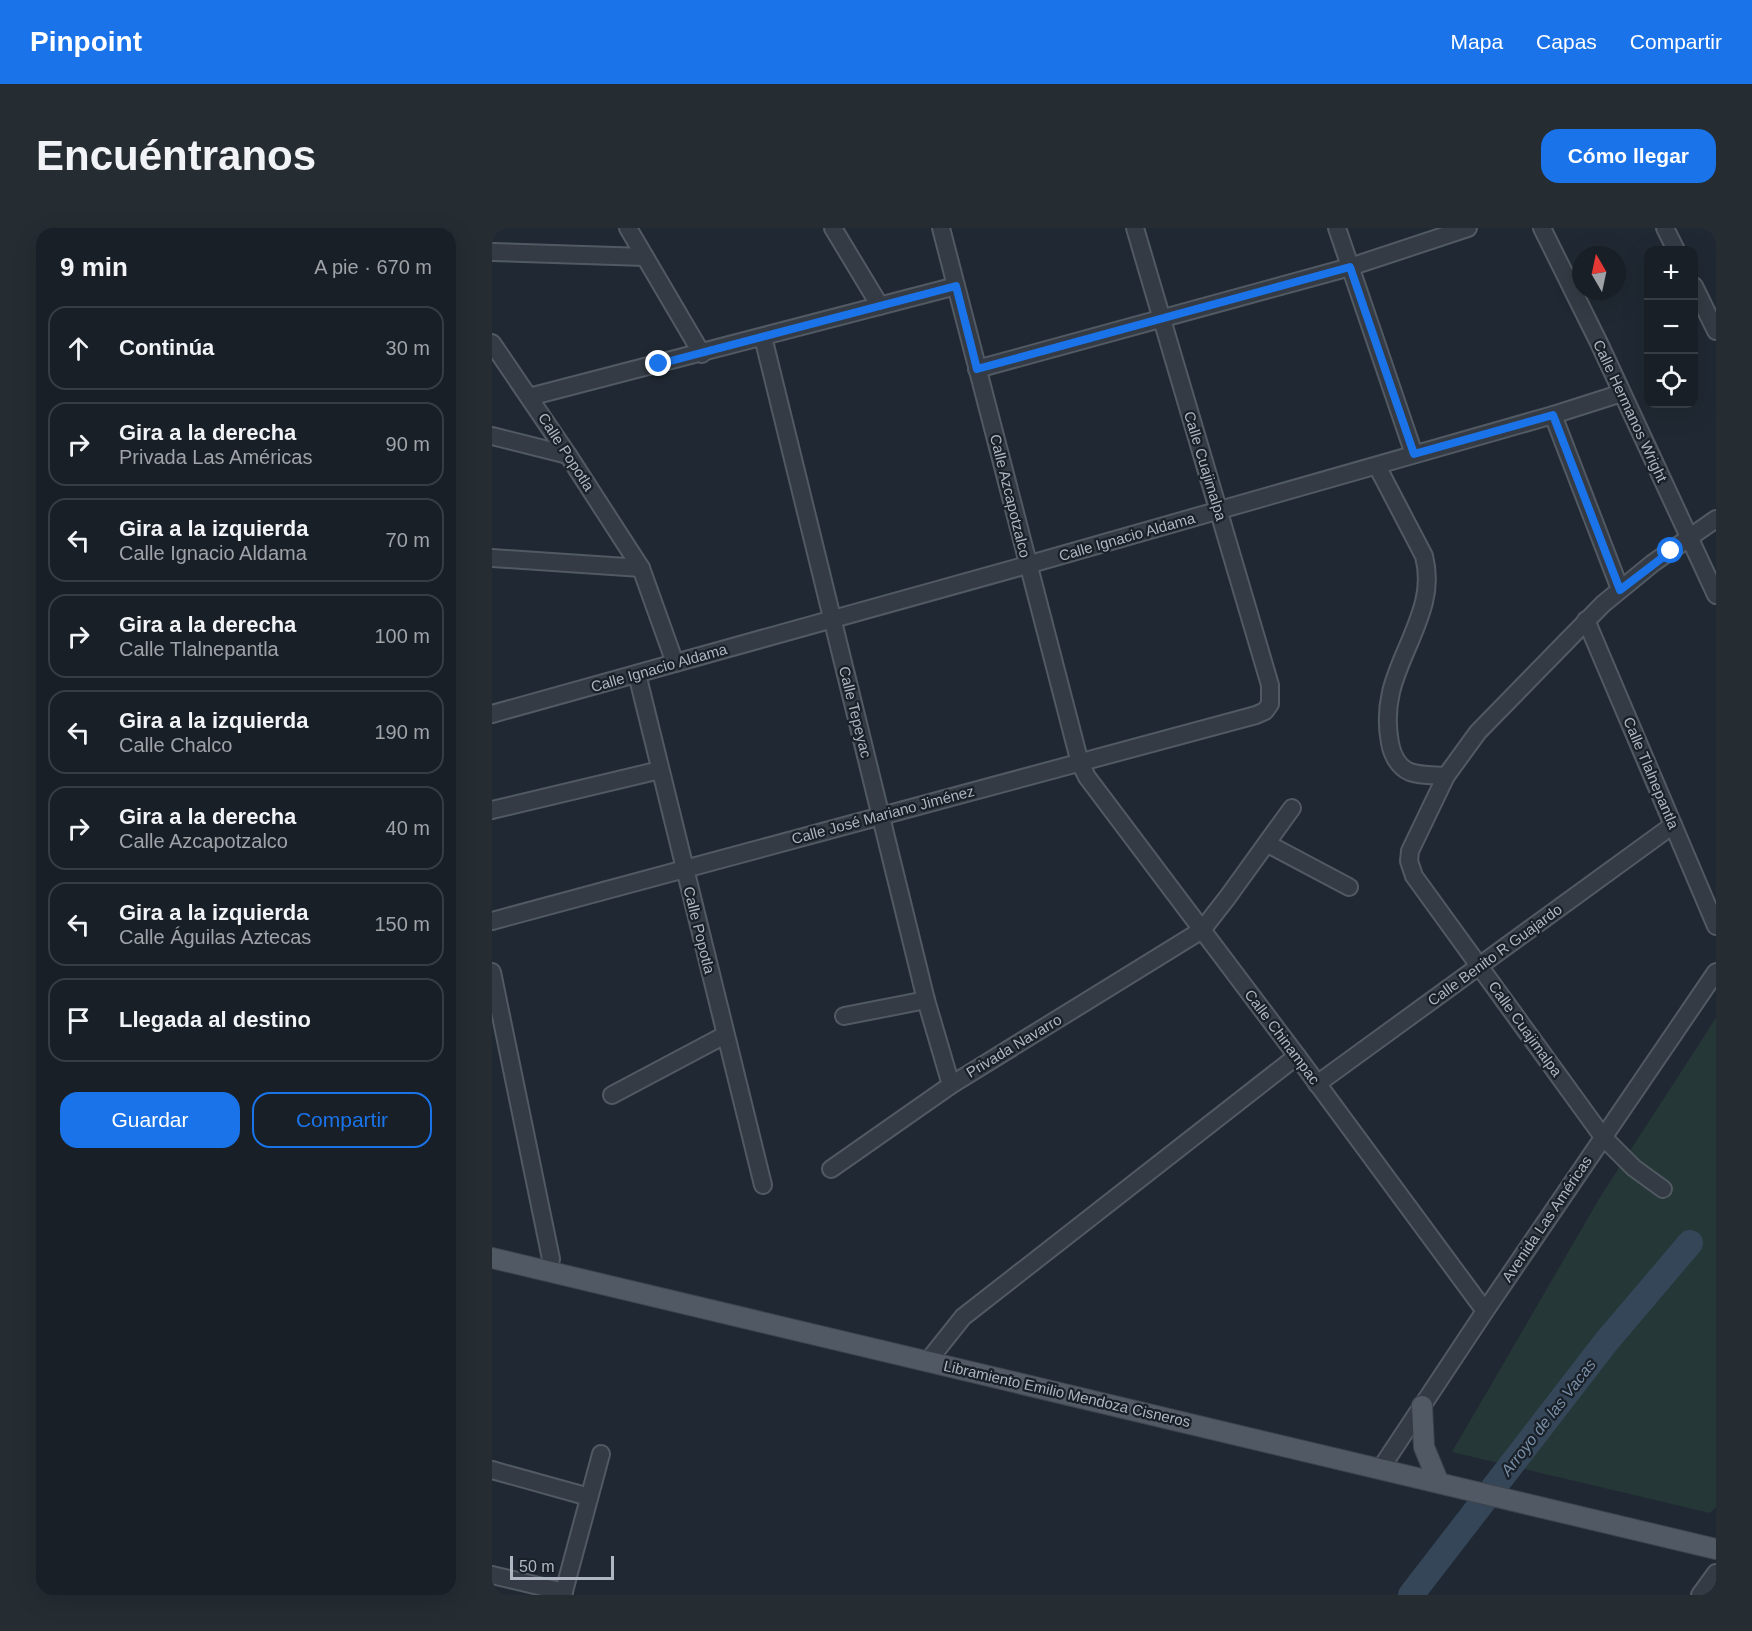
<!DOCTYPE html>
<html lang="es">
<head>
<meta charset="utf-8">
<style>
	body { margin:0; font-family:Arial,sans-serif; background:#252c32; color:#f1f3f6 }
	.controls { position:absolute; right:18px; top:18px; display:grid; overflow:hidden; border-radius:12px; box-shadow:0 6px 24px #0002 }
	.controls button { width:54px; height:54px; display:grid; place-items:center; padding:0; border:0; border-bottom:2px solid #363d43; background:#181f26; color:#f1f3f6; font:30px sans-serif }
	.compass { position:absolute; left:1080px; top:18px; width:54px; height:54px; border-radius:50%; background:#181f26; box-shadow:0 6px 24px #0002; rotate:351deg }
	.scale { position:absolute; left:18px; bottom:15px; width:104px; box-sizing:border-box; padding-left:6px; border:3px solid #adb6c1; border-top:0; font-size:16px; line-height:21px; white-space:nowrap; color:#adb6c1; -webkit-text-stroke:4px #192028; paint-order:stroke }
	.stop { position:absolute; width:18px; height:18px; margin:-14px; border:4px solid #1a73e8; border-radius:50%; background:#fff }
	.stop.end { background:#1a73e8; border-color:#fff; box-shadow:0 2px 6px #0008 }
	.list { margin:0; padding:0; list-style:none }
	h2 { display:flex; justify-content:space-between; align-items:center; height:78px; margin:0; padding:0 24px; font-size:26px }
	h2 small { font-size:20px; font-weight:400; color:#9fa2a7 }
	.list li { display:grid; grid-template-columns:39px 1fr auto; gap:18px; align-items:center; box-sizing:border-box; height:84px; margin:0 12px 12px; padding:0 12px; border:2px solid #363d43; border-radius:18px }
	.list b { display:block; font-size:22px; white-space:nowrap }
	.list p { margin:0; font-size:20px; white-space:nowrap; color:#9fa2a7 }
	.list em { font-size:20px; font-style:normal; color:#9fa2a7 }
	.actions { display:flex; gap:12px; padding:18px 24px }
	.actions a { flex:1; padding:14px 0; border:2px solid #1a73e8; border-radius:18px; text-align:center; font-size:21px; color:#1a73e8 }
	.actions .main { background:#1a73e8; color:#fff }
	.icon { flex:none; width:33px; height:33px; fill:none; stroke:currentColor; stroke-width:2; stroke-linecap:round; stroke-linejoin:round }
	.map { position:relative; flex:none; width:1224px; height:1367px; overflow:hidden; border-radius:18px }
	header { display:flex; align-items:center; gap:36px; box-sizing:border-box; height:84px; padding:0 30px; background:#1a73e8; color:#fff }
	header strong { font-size:28px }
	nav { display:flex; gap:33px; margin-inline-start:auto; font-size:21px }
	.intro { display:flex; align-items:center; justify-content:space-between; box-sizing:border-box; height:144px; padding:0 36px }
	h1 { margin:0; font-size:42px }
	.button { padding:15px 27px; border-radius:18px; background:#1a73e8; color:#fff; font-size:21px; font-weight:700 }
	main { display:flex; gap:36px; padding:0 36px }
	aside { flex:1; background:#181f26; border-radius:18px; box-shadow:0 6px 24px #0002 }
	.map>svg:first-child { display:block }
	.green { fill:#253736 }
	.lines { fill:none; stroke-linecap:round; stroke-linejoin:round }
	.river { stroke:#354659; stroke-width:26 }
	.minor-casing { stroke:#515962; stroke-width:20 }
	.major-casing { stroke:#3d444d; stroke-width:22 }
	.minor { stroke:#343b44; stroke-width:16 }
	.major { stroke:#515a64; stroke-width:20 }
	.route { stroke:#1a73e8; stroke-width:8 }
	.labels { text-anchor:middle; stroke-width:4.5; stroke-linejoin:round; paint-order:stroke }
	.street-label { font-size:15px; fill:#adb6c1; stroke:#192028 }
	.water-label { font-size:16px; font-style:italic; fill:#788ea7; stroke:#192028 }
</style>
</head>
<body>
<header>
<strong>Pinpoint</strong>
<nav><a>Mapa</a><a>Capas</a><a>Compartir</a></nav>
</header>
<div class="intro"><h1>Encuéntranos</h1><a class="button">Cómo llegar</a></div>
<main>
<aside>
<h2>9 min<small>A pie · 670 m</small></h2>
<ul class="list">
<li><svg class="icon" aria-label="ahead" viewBox="0 0 24 24"><path d="M12 20V5M6 11l6-6 6 6"/></svg><div><b>Continúa</b></div><em>30 m</em></li>
<li><svg class="icon" aria-label="right" viewBox="0 0 24 24"><path d="M7 20v-9h11M14 6l5 5-5 5"/></svg><div><b>Gira a la derecha</b><p>Privada Las Américas</p></div><em>90 m</em></li>
<li><svg class="icon" aria-label="left" viewBox="0 0 24 24"><path d="M17 20v-9H6M10 6l-5 5 5 5"/></svg><div><b>Gira a la izquierda</b><p>Calle Ignacio Aldama</p></div><em>70 m</em></li>
<li><svg class="icon" aria-label="right" viewBox="0 0 24 24"><path d="M7 20v-9h11M14 6l5 5-5 5"/></svg><div><b>Gira a la derecha</b><p>Calle Tlalnepantla</p></div><em>100 m</em></li>
<li><svg class="icon" aria-label="left" viewBox="0 0 24 24"><path d="M17 20v-9H6M10 6l-5 5 5 5"/></svg><div><b>Gira a la izquierda</b><p>Calle Chalco</p></div><em>190 m</em></li>
<li><svg class="icon" aria-label="right" viewBox="0 0 24 24"><path d="M7 20v-9h11M14 6l5 5-5 5"/></svg><div><b>Gira a la derecha</b><p>Calle Azcapotzalco</p></div><em>40 m</em></li>
<li><svg class="icon" aria-label="left" viewBox="0 0 24 24"><path d="M17 20v-9H6M10 6l-5 5 5 5"/></svg><div><b>Gira a la izquierda</b><p>Calle Águilas Aztecas</p></div><em>150 m</em></li>
<li><svg class="icon" aria-label="arrive" viewBox="0 0 24 24"><path d="M6 21V4h12l-3 4 3 4H6"/></svg><div><b>Llegada al destino</b></div></li>
</ul>
<div class="actions"><a class="main">Guardar</a><a>Compartir</a></div>
</aside>
<div class="map">
<svg width="1224" height="1367" viewBox="0 0 1224 1367">
	<rect width="100%" height="100%" fill="#202933"/>
	<path class="green" d="M 1224,790 L 1224,1279 L 1218,1285 L 960,1224 L 1110,966 Z"/>
	<g class="lines">
		<path class="river" d="M 919,1367 L 1114,1114 L 1198,1015"/>
		<g class="minor-casing">
			<g id="minor">
				<path d="M 136,0 L 210,126"/>
				<path d="M 341,0 L 388,78"/>
				<path d="M 449,0 L 588,535 L 595,549 L 805,828 L 993,1083"/>
				<path d="M 845,0 L 922,226"/>
				<path d="M 1050,0 L 1107,115 L 1224,367"/>
				<path d="M 1173,0 L 1184,22"/>
				<path d="M 0,24 L 153,29"/>
				<path d="M 1202,58 L 1224,103"/>
				<path d="M 271,109 L 434,772 L 459,857"/>
				<path d="M 0,115 L 76,227 L 149,340 L 183,435"/>
				<path d="M 485,141 L 858,39 L 976,0"/>
				<path d="M 37,169 L 464,58"/>
				<path d="M 1061,187 L 1128,361"/>
				<path d="M 0,208 L 76,227"/>
				<path d="M 885,238 L 932,328 C 936,344 936,358 932,374 C 919,425 887,457 898,515 C 900,526 906,539 918,544 C 929,548 942,547 954,548"/>
				<path d="M 0,330 L 149,340"/>
				<path d="M 1094,392 L 1224,698"/>
				<path d="M 145,446 L 271,957"/>
				<path d="M 0,486 L 535,337 L 1061,187 L 1130,165"/>
				<path d="M 0,582 L 168,542"/>
				<path d="M 776,616 L 857,659"/>
				<path d="M 0,693 L 764,487 L 773,483 L 778,476 L 778,457 L 643,0"/>
				<path d="M 0,744 L 59,1031 L 56,1043"/>
				<path d="M 352,788 L 434,772"/>
				<path d="M 825,856 L 1181,597"/>
				<path d="M 120,867 L 233,807"/>
				<path d="M 339,941 L 459,857 L 710,702 L 735,670 L 800,580"/>
				<path d="M 1171,961 L 1142,940 L 1111,909 L 922,648 L 917,633 L 918,623 L 954,548 L 986,504 L 1111,376 L 1161,335 L 1224,291"/>
				<path d="M 436,1133 L 471,1089 L 805,828"/>
				<path d="M 889,1240 L 993,1083 L 1224,744"/>
				<path d="M 0,1242 L 97,1269"/>
				<path d="M 0,1347 L 72,1364"/>
				<path d="M 71,1367 L 109,1226"/>
				<path d="M 1208,1367 L 1224,1345"/>
			</g>
		</g>
		<g class="major-casing">
			<g id="major">
				<path d="M 0,1030 L 1224,1321"/>
				<path d="M 930,1178 L 932,1219 L 946,1253"/>
			</g>
		</g>
		<use href="#minor" class="minor"/>
		<use href="#major" class="major"/>
	</g>
	<g class="lines">
		<path class="route" d="M 167,136 L 464,58 L 485,141 L 858,39 L 922,226 L 1061,187 L 1128,362 L 1179,323"/>
	</g>
	<g class="labels">
		<g class="street-label">
			<text transform="translate(1138 183) rotate(65)" y="5">Calle Hermanos Wright</text>
			<text transform="translate(74 224) rotate(57)" y="5">Calle Popotla</text>
			<text transform="translate(713 238) rotate(73)" y="5">Calle Cuajimalpa</text>
			<text transform="translate(518 268) rotate(76)" y="5">Calle Azcapotzalco</text>
			<text transform="translate(635 309) rotate(-16)" y="5">Calle Ignacio Aldama</text>
			<text transform="translate(167 440) rotate(-16)" y="5">Calle Ignacio Aldama</text>
			<text transform="translate(363 484) rotate(76)" y="5">Calle Tepeyac</text>
			<text transform="translate(1159 545) rotate(67)" y="5">Calle Tlalnepantla</text>
			<text transform="translate(391 587) rotate(-15)" y="5">Calle José Mariano Jiménez</text>
			<text transform="translate(207 702) rotate(76)" y="5">Calle Popotla</text>
			<text transform="translate(1003 727) rotate(-36)" y="5">Calle Benito R Guajardo</text>
			<text transform="translate(1033 801) rotate(54)" y="5">Calle Cuajimalpa</text>
			<text transform="translate(790 809) rotate(53)" y="5">Calle Chinampac</text>
			<text transform="translate(522 818) rotate(-31)" y="5">Privada Navarro</text>
			<text transform="translate(1055 991) rotate(-56)" y="5">Avenida Las Américas</text>
			<text transform="translate(575 1166) rotate(13)" y="5">Libramiento Emilio Mendoza Cisneros</text>
		</g>
		<g class="water-label">
			<text transform="translate(1056 1189) rotate(-52)" y="6">Arroyo de las Vacas</text>
		</g>
	</g>
</svg>
<div class="controls">
<button>+</button>
<button>−</button>
<button><svg class="icon" aria-label="locate" viewBox="0 0 24 24"><circle cx="12" cy="12" r="6"/><path d="M12 2v4M12 18v4M2 12h4M18 12h4"/></svg></button>
</div>
<svg class="compass" viewBox="-18 -18 36 36"><path d="M0-13l5 13h-10z" fill="#e53935"/><path d="M0 13l5-13h-10z" fill="#9fa2a7"/></svg>
<div class="scale">50 m</div>
<div class="stop" style="left:1179px;top:323px"></div>
<div class="stop end" style="left:167px;top:136px"></div>
</div>
</main>
</body>
</html>
